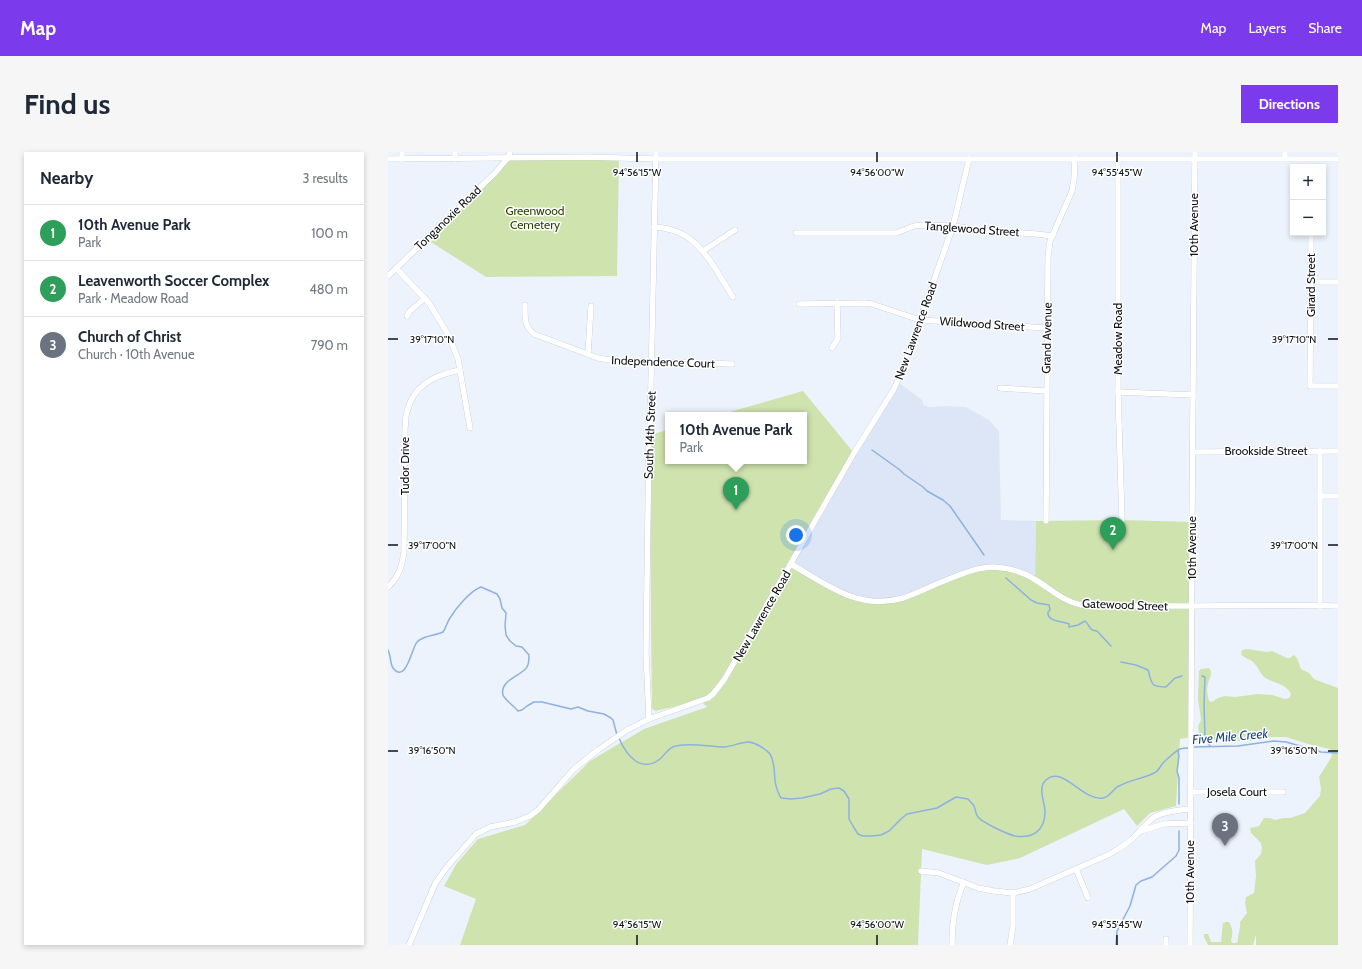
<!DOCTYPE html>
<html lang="en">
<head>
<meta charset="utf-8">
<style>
	body { margin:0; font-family:Cabin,sans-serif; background:#f6f6f7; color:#1f2937 }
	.controls { position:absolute; right:12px; top:12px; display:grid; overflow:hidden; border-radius:0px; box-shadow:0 2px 6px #0003 }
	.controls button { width:36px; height:36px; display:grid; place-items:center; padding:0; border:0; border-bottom:1px solid #e0e1e3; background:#fff; color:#1f2937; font:20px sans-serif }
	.you { position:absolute; left:408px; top:383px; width:14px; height:14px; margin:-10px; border:3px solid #fff; border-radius:50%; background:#1a73e8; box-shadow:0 0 0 6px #1a73e833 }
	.badge { display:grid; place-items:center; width:26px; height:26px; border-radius:50%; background:#7c3aed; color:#fff; font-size:13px; font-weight:700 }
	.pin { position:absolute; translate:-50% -33px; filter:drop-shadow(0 1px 2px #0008) }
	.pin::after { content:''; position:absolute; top:21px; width:14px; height:12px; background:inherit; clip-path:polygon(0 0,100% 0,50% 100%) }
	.popup { position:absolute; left:277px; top:260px; width:142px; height:52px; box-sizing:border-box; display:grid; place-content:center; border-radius:0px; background:#fff; filter:drop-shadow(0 1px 3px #0005); font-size:13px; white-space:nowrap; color:#747a83 }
	.popup b { font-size:15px; color:#1f2937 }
	.popup::after { content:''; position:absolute; left:50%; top:100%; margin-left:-8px; border:8px solid transparent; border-top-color:#fff }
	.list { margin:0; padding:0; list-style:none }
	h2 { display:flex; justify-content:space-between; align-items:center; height:52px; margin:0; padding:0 16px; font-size:17px }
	h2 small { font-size:13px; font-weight:400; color:#747a83 }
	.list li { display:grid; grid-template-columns:26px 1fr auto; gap:12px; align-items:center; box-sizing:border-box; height:56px; padding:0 16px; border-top:1px solid #e0e1e3 }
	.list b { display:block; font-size:15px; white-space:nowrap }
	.list p { margin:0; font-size:13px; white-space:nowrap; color:#747a83 }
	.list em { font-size:13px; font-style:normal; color:#747a83 }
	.map { position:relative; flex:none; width:950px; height:793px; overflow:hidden; border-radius:0px }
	header { display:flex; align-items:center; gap:24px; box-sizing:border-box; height:56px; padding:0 20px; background:#7c3aed; color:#fff }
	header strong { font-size:19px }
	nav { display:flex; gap:22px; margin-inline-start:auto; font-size:14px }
	.intro { display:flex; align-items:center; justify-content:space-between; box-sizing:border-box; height:96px; padding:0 24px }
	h1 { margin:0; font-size:28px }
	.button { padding:10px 18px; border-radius:0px; background:#7c3aed; color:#fff; font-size:14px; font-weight:700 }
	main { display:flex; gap:24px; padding:0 24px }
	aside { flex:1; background:#fff; border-radius:0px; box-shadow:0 2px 6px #0003 }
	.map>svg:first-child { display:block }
	.built { fill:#dce6f6 }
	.green { fill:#cfe3af }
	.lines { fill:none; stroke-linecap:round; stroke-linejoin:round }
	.stream { stroke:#8db1e1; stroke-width:1.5 }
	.minor-casing { stroke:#b9bec8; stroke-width:6 }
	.minor { stroke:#fff; stroke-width:5.5 }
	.ticks { fill:none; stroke:#0f1114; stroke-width:1.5 }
	.labels { text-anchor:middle; stroke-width:3; stroke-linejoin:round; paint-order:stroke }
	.park-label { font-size:12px; fill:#2f4000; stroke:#fff }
	.street-label { font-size:12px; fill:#0f1114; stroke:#fff }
	.water-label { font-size:13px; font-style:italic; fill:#184780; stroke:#fff }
	.ticks-label { font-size:10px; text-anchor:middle; fill:#0f1114; stroke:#fff; stroke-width:3; stroke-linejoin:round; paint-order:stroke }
</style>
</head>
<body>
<header>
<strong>Map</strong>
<nav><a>Map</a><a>Layers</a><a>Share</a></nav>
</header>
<div class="intro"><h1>Find us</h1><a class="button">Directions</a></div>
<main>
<aside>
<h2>Nearby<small>3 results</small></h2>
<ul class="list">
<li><span class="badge" style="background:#2e9e5b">1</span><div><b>10th Avenue Park</b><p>Park</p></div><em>100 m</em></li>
<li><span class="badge" style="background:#2e9e5b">2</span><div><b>Leavenworth Soccer Complex</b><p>Park · Meadow Road</p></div><em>480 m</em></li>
<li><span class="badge" style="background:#6b7280">3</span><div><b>Church of Christ</b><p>Church · 10th Avenue</p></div><em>790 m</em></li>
</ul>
</aside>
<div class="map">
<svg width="950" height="793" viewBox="0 0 950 793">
	<rect width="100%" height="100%" fill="#edf3fc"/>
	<path class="built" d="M 510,230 L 534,248 L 536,254 L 542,255 L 558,254 L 578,255 L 601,268 L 611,279 L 613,368 L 648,369 L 647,427 L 503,448 L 465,446 L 403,413 Z"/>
	<g class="green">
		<path d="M 231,6 L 229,124 L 98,125 L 38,87 L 119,7 Z"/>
		<path d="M 415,239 L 466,301 L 404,412 L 465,446 L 503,448 L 591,416 L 619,416 L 647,427 L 648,369 L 734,368 L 804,370 L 803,585 L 792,587 L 788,654 L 762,661 L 749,674 L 736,657 L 632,706 L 599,713 L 534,697 L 530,793 L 72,793 L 88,747 L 56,734 L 69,711 L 90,687 L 137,673 L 202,609 L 256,577 L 319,555 L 313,549 L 267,559 L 264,556 L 261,283 L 280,278 L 280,309 L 416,309 L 416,263 L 331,263 Z"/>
		<path d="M 859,497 L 879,500 L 884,499 L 899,506 L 902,506 L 904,504 L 906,503 L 909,506 L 913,517 L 921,521 L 926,527 L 931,529 L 950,536 L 950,793 L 868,793 L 868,783 L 865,793 L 820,793 L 816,785 L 816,782 L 820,782 L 823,790 L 833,790 L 835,771 L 838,770 L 841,770 C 845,777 845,781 843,789 L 844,791 L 848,791 L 850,789 C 849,783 853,777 852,770 L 859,761 L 857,751 L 858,745 L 866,741 L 868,724 L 867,709 L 873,702 L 874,696 L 873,691 L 863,681 L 862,676 L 871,674 L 876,666 L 882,666 L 887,668 L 895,666 L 902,666 L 917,661 L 932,644 L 933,637 L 931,625 L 944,604 L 942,597 L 920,592 L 898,585 L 882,585 L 861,589 L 833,589 L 812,587 L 810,574 L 813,568 L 810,547 L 811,519 L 813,517 L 821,516 C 826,523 821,525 820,532 C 818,537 820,543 821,549 L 824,550 L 830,546 L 837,544 L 847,545 L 870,542 L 884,543 L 897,547 L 901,546 L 903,542 C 898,531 884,531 876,525 C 872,521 870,515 866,511 C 863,507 857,507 853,502 L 854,498 Z"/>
	</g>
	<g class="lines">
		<g class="stream">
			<path d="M 484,298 L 512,318 L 516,322 L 535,335 L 539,339 L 555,348 L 562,354 L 596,403"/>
			<path d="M 618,426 L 643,448 L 649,451 L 661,453 L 662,458 L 660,460 C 659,470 674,469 681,472 L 681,475 L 690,473 L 697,469 C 702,473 701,479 709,479 L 723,494"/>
			<path d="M 0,498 C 3,504 2,512 5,516 C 18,533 24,495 29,490 C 35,483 47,484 55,480 C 58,476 59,470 62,466 C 68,456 82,439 93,435 L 109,442 L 112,447 L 114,456 L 118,461 L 117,474 L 118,483 L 122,489 L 128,494 L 134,495 L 141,503 C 141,507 141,512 139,515 C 135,523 111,528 115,543 C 116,547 127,555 130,559 L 134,558 L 139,554 L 146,550 L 154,550 L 183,557 L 190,555 L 200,559 L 216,562 L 223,566 L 225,568 L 229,583"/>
			<path d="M 733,510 L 748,513 L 760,518 C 764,531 762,535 778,535 L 787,526 L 794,524"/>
			<path d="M 814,524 L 817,525 L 816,552 L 817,586 L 822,594"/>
			<path d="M 231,586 C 238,603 253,622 272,607 C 277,603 280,595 288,594 C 303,590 321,595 337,595 C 345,594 353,590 361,590 C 368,591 378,597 382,602 C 387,610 386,620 387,629 C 388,635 390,641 393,646 L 403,647 L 414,646 L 432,642 L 443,637 L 451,636 L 456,639 L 461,647 L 461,667 L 465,674 L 470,682 L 475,684 L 484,684 L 493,683 L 501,679 L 513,667 L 519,662 L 549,656 L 568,645 L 580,647 C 582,649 584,651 586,654 C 588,658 587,662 590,665 C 595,671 619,682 627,684 C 645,687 657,678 657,660 C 657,650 649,636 658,628 C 675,613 694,649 715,646 C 721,645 724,639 729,635 C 741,628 754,627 766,621 C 771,619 772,614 776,610 C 779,607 789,598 792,597 C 795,596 799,596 801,596"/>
			<path d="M 805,595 L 850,594 L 886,589 L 898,590 L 933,600 L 950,601"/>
			<path d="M 790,598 L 791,604 L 789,619 L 791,626 L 791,652"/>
			<path d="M 728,793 L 729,779 L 742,754 L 748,733 L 753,729 L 764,725 L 788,704 L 791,698 L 791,679"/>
		</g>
		<g class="minor-casing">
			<g id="minor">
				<path d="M 14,0 L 14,7"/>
				<path d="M 730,6 L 730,240 L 734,368"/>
				<path d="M 897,6 L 897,0"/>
				<path d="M 0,7 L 199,5 L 268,7 L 950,7"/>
				<path d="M 67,7 L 67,0"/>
				<path d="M 266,75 C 311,77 323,112 345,145"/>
				<path d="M 408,81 L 508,81 L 526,74 L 535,73 L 565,74 L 592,78 L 648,82 L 665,84"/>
				<path d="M 925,81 L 923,84 L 922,234 L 950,234"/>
				<path d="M 315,99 L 347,78"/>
				<path d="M 8,116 L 41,151 L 61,184 L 70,207 L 82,276"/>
				<path d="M 0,124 L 107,21 L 119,7 L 122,0"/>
				<path d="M 923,130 L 950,130"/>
				<path d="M 411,152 L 477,151 L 484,152 L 532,168 L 659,176"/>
				<path d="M 137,153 C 137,165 136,174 146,182 L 210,206 L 228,209 L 344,212"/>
				<path d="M 19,164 L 22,159 L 37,146"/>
				<path d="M 444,196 L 450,186 L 449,151"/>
				<path d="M 200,202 L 203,154"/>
				<path d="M 612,236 L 658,239"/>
				<path d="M 730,240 L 805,243"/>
				<path d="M 805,300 L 950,299"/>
				<path d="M 932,344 L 950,344"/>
				<path d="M 658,369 L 660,105 L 662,89 L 684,39 L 686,27 L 687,7"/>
				<path d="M 403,412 C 439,433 471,459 515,446 C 527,442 539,436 551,431 C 569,424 587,415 606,415 C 620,416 634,419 646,427 C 662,436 674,449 693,453 C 703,454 714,454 723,454 C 741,454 758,454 775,454 C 833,454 892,453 950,454"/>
				<path d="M 0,435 C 11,425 14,414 16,400 L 17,276 C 18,271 17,265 19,260 C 25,233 47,223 72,218"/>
				<path d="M 932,454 L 932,299"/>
				<path d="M 261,567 L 258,501 L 261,283 L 262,276 L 268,0"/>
				<path d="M 803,640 L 895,640"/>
				<path d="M 753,679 L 776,672 L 803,671"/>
				<path d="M 688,717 L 700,746"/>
				<path d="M 533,719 L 551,721 L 590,736 L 606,739 L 625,741 L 642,737 L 722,702 C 730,697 738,693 745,686 C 753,679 758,670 768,664 C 779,659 791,658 802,657"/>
				<path d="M 21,793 L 47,732 L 58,716 L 88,682 L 102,675 L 127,670 L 142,664 L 150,658 L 186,617 L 210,598 L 239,578 L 261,567 L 320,546 L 325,542 L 336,528 L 466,301 L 506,237 L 514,219 L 565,74 L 581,7"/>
				<path d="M 564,793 C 564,771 567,750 576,730"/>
				<path d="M 622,793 L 625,774 L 625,741"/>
				<path d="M 778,793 L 778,787"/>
				<path d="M 802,793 L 804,370 L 807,0"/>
			</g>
		</g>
		<use href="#minor" class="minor"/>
	</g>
	<path class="ticks" d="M 249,0 L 249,10M 489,0 L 489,10M 729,0 L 729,10M 0,187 L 10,187M 940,187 L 950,187M 0,393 L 10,393M 940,393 L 950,393M 0,599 L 10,599M 940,599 L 950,599M 249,783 L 249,793M 489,783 L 489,793M 729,783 L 729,793"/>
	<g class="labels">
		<g class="park-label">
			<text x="147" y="63">Greenwood<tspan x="147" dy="14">Cemetery</tspan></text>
		</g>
		<g class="street-label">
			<text transform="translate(60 66) rotate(-44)" y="4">Tonganoxie Road</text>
			<text transform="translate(806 73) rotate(-90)" y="4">10th Avenue</text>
			<text transform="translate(584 77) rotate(4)" y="4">Tanglewood Street</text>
			<text transform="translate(923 133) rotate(-90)" y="4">Girard Street</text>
			<text transform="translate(594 172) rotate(4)" y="4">Wildwood Street</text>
			<text transform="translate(528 179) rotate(-70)" y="4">New Lawrence Road</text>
			<text transform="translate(659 186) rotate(-89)" y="4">Grand Avenue</text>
			<text transform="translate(730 187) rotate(-90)" y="4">Meadow Road</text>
			<text transform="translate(275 210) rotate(2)" y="4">Independence Court</text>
			<text transform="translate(262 283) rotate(-88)" y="4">South 14th Street</text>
			<text x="878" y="303">Brookside Street</text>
			<text transform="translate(17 314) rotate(-90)" y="4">Tudor Drive</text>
			<text transform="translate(804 396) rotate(-90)" y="4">10th Avenue</text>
			<text transform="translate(737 453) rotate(2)" y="4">Gatewood Street</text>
			<text transform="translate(374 464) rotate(-60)" y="4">New Lawrence Road</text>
			<text x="849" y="644">Josela Court</text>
			<text transform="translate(802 720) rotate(-90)" y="4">10th Avenue</text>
		</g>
		<g class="water-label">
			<text transform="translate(842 584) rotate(-5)" y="5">Five Mile Creek</text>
		</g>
	</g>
	<g class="ticks-label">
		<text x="249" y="24">94°56'15"W</text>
		<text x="489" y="24">94°56'00"W</text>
		<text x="729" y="24">94°55'45"W</text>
		<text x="44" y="191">39°17'10"N</text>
		<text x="906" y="191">39°17'10"N</text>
		<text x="44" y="397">39°17'00"N</text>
		<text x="906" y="397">39°17'00"N</text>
		<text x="44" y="602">39°16'50"N</text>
		<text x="906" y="602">39°16'50"N</text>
		<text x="249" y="776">94°56'15"W</text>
		<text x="489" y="776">94°56'00"W</text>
		<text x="729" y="776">94°55'45"W</text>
	</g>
</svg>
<div class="controls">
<button>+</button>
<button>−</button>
</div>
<div class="you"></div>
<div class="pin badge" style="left:348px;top:358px;background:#2e9e5b">1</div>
<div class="popup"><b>10th Avenue Park</b>Park</div>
<div class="pin badge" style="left:725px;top:398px;background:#2e9e5b">2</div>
<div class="pin badge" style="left:837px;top:694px;background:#6b7280">3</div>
</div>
</main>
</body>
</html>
